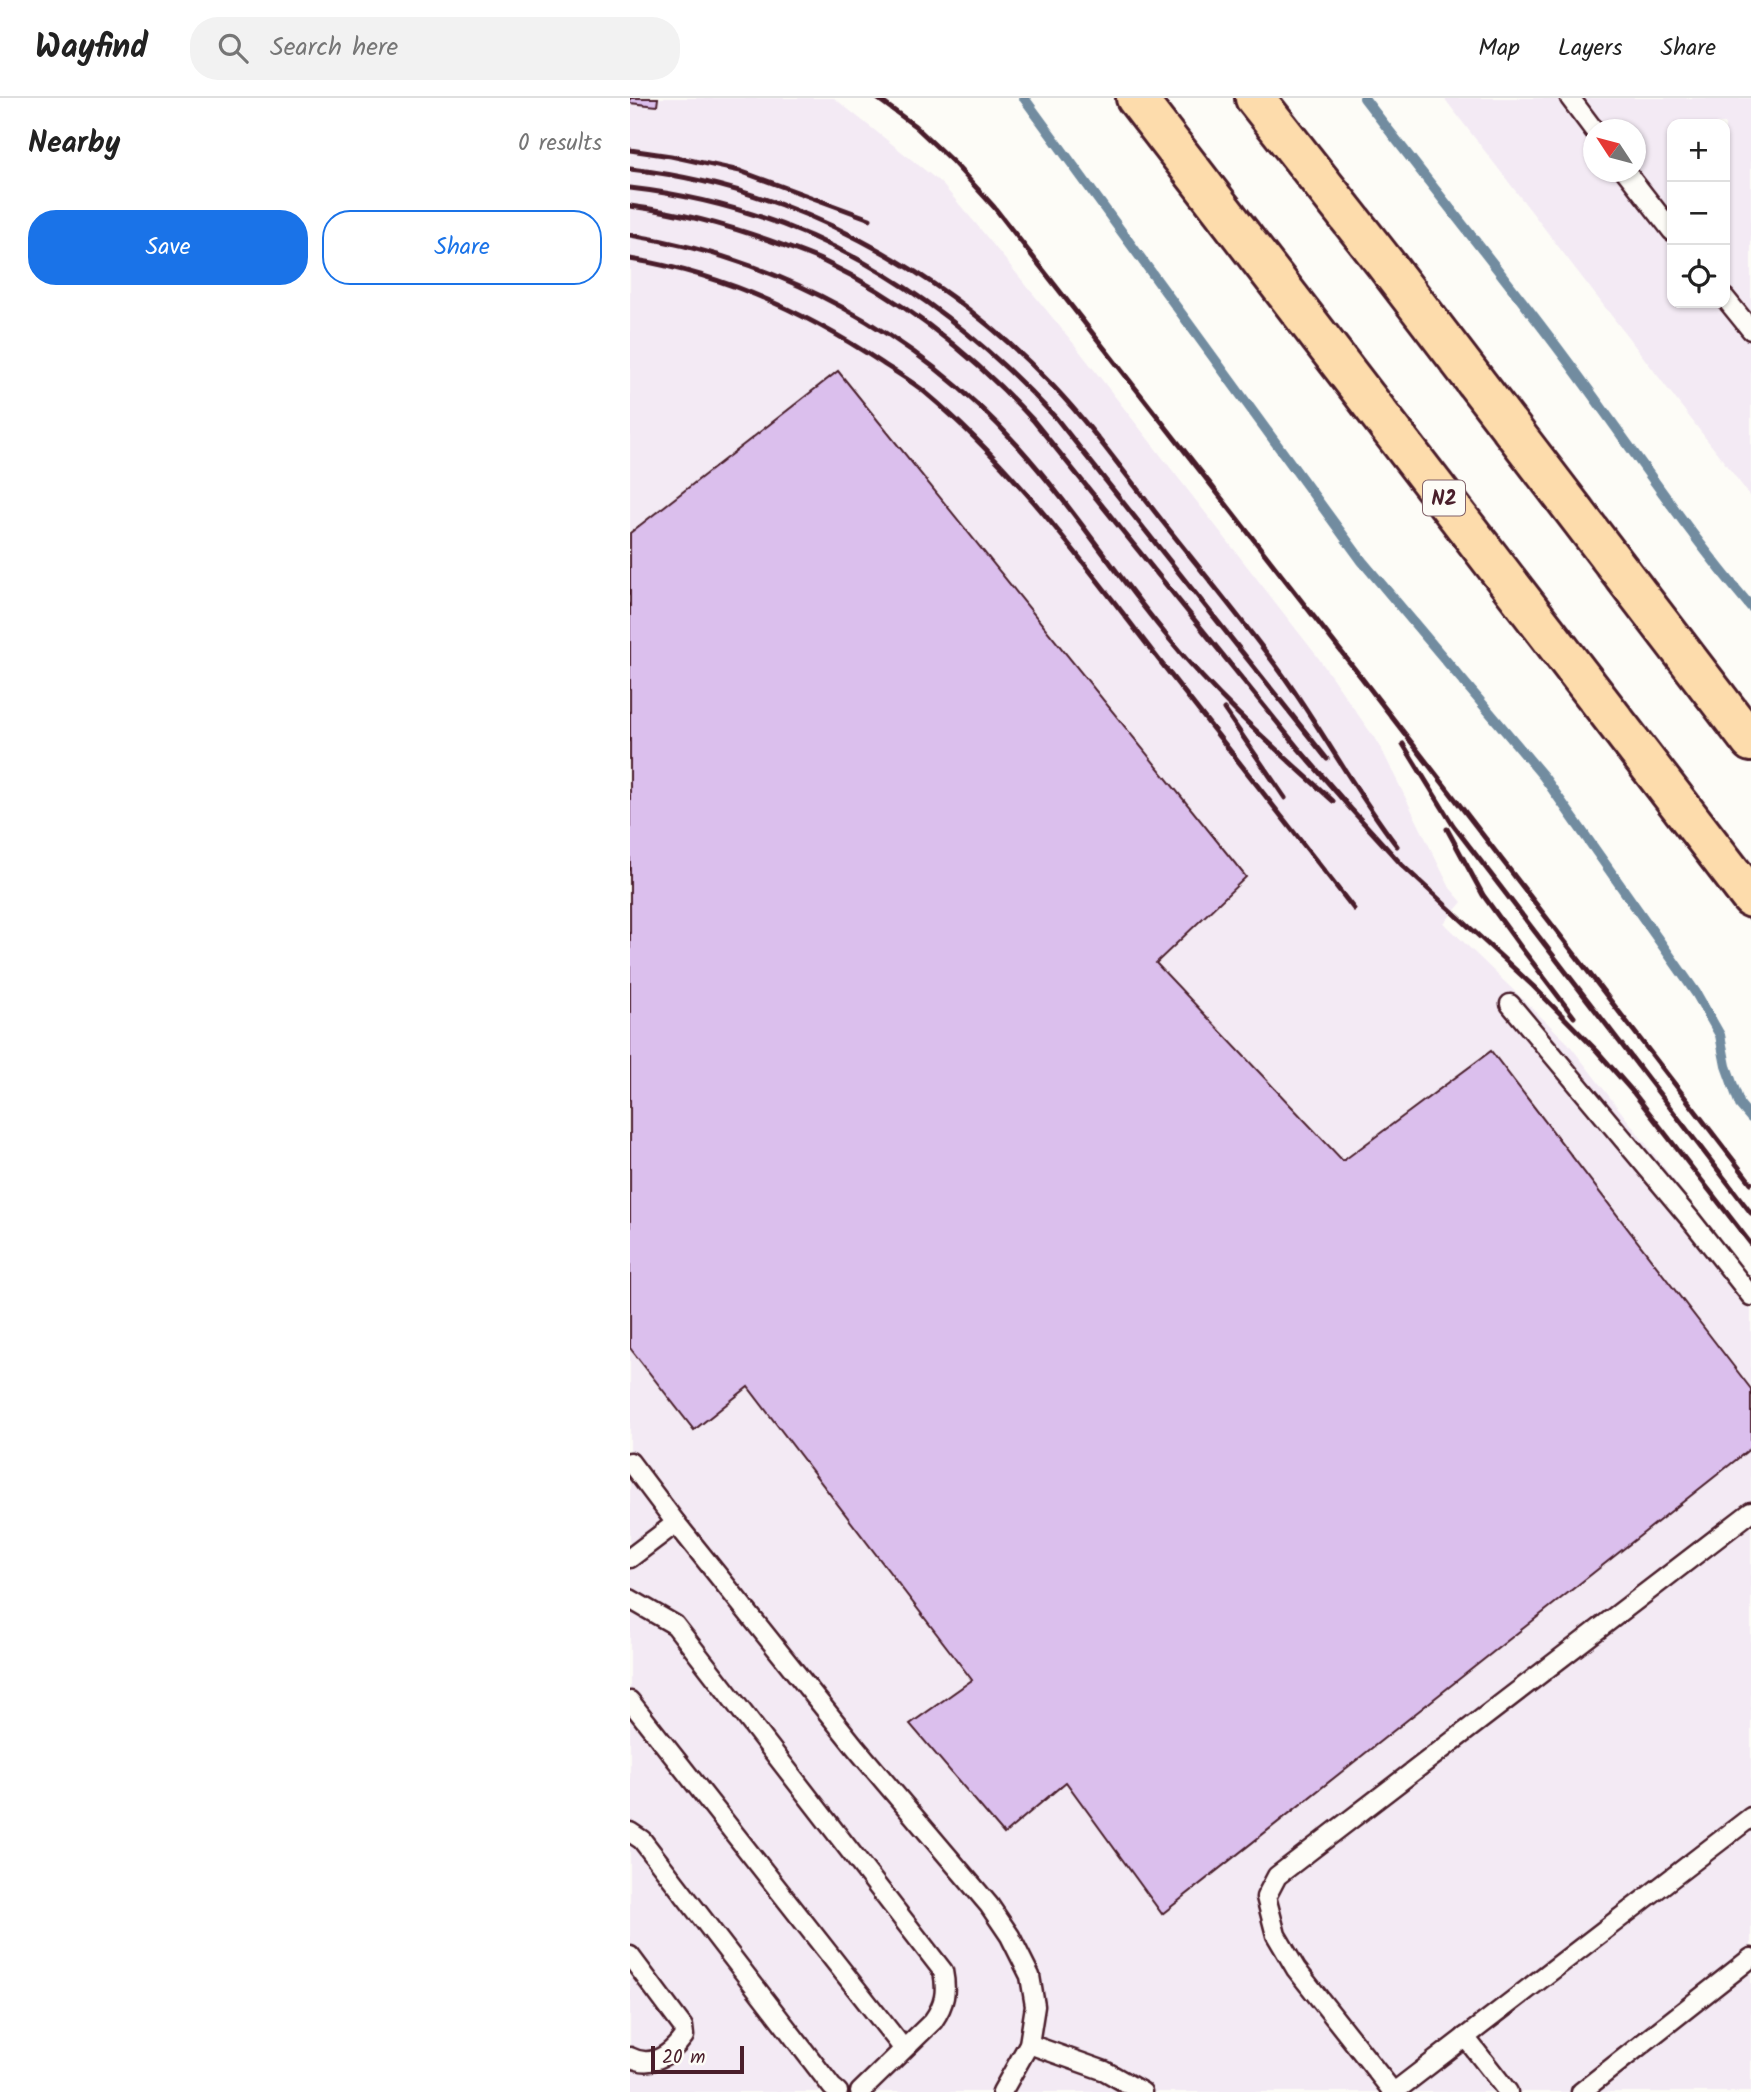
<!DOCTYPE html>
<html lang="en">
<head>
<meta charset="utf-8">
<style>
	body { margin:0; font-family:Kalam,sans-serif; background:#f2f2f2; color:#222 }
	.controls { position:absolute; right:21px; top:21px; display:grid; overflow:hidden; border-radius:14px; box-shadow:0 2px 5px #0004 }
	.controls button { width:63px; height:63px; display:grid; place-items:center; padding:0; border:0; border-bottom:2px solid #e0e0e0; background:#fff; color:#222; font:35px sans-serif }
	.compass { position:absolute; left:953px; top:21px; width:63px; height:63px; border-radius:50%; background:#fff; box-shadow:0 2px 5px #0004; rotate:306deg }
	.scale { position:absolute; left:21px; bottom:18px; width:93px; box-sizing:border-box; padding-left:7px; border:4px solid #4a1f2b; border-top:0; font-size:19px; line-height:24px; white-space:nowrap; color:#4a1f2b; -webkit-text-stroke:5px #fdfcf7; paint-order:stroke }
	.list { margin:0; padding:0; list-style:none }
	h2 { display:flex; justify-content:space-between; align-items:center; height:91px; margin:0; padding:0 28px; font-size:30px }
	h2 small { font-size:23px; font-weight:400; color:#767676 }
	.actions { display:flex; gap:14px; padding:21px 28px }
	.actions a { flex:1; padding:16px 0; border:2px solid #1a73e8; border-radius:28px; text-align:center; font-size:24px; color:#1a73e8 }
	.actions .main { background:#1a73e8; color:#fff }
	.icon { flex:none; width:38px; height:38px; fill:none; stroke:currentColor; stroke-width:2; stroke-linecap:round; stroke-linejoin:round }
	.map { position:relative; flex:none; width:1121px; height:1994px; overflow:hidden }
	header { display:flex; align-items:center; gap:42px; box-sizing:border-box; height:98px; padding:0 35px; background:#fff; border-bottom:2px solid #e0e0e0 }
	header strong { font-size:33px }
	nav { display:flex; gap:38px; margin-inline-start:auto; font-size:24px }
	.search { width:490px; height:63px; background:#f2f2f2; display:flex; align-items:center; gap:18px; box-sizing:border-box; padding:0 24px; border-radius:28px; color:#767676; font-size:26px }
	main { display:flex }
	aside { flex:1; background:#fff }
	.map>svg:first-child { display:block }
	.built { fill:#f3eaf4; fill-rule:evenodd }
	.lines { fill:none; stroke-linecap:round; stroke-linejoin:round }
	.stream { stroke:#728ca0; stroke-width:10 }
	.building { fill:#dbbfed; stroke:#4a1f2b; stroke-width:2 }
	.lane-casing { stroke:#4a1f2b; stroke-width:23 }
	.highway-casing { stroke:#4a1f2b; stroke-width:44 }
	.lane { stroke:#fdfcf7; stroke-width:18 }
	.highway { stroke:#fddcac; stroke-width:38 }
	.rail { stroke:#4a1f2b; stroke-width:5 }
	.labels { text-anchor:middle; stroke-width:7; stroke-linejoin:round; paint-order:stroke }
	.shield { fill:#fdfcf7; stroke:#806168; stroke-width:2 }
	.shield-label { font-size:21px; font-weight:bold; fill:#4a1f2b }
</style>
</head>
<body>
<header>
<strong>Wayfind</strong>
<div class="search"><svg class="icon" aria-label="search" viewBox="0 0 24 24"><circle cx="10" cy="10" r="6"/><path d="M15 15l6 6"/></svg>Search here</div>
<nav><a>Map</a><a>Layers</a><a>Share</a></nav>
</header>
<main>
<aside>
<h2>Nearby<small>0 results</small></h2>
<ul class="list">
</ul>
<div class="actions"><a class="main">Save</a><a>Share</a></div>
</aside>
<div class="map">
<svg width="1121" height="1994" viewBox="0 0 1121 1994">
	<rect width="100%" height="100%" fill="#fdfcf7"/>
	<filter id="ink" filterUnits="userSpaceOnUse"><feTurbulence type="fractalNoise" baseFrequency=".0143" numOctaves="2"/><feDisplacementMap in="SourceGraphic" scale="14" xChannelSelector="R" yChannelSelector="G"/><feConvolveMatrix kernelMatrix="1 2 1 2 8 2 1 2 1" color-interpolation-filters="sRGB"/></filter>
	<g filter="url(#ink)">
		<g class="built">
			<path d="M 0,0 L 204,0 L 311,85 L 347,127 L 444,246 L 687,558 L 750,648 L 820,790 L 832,804 L 814,825 L 938,945 L 1121,1182 L 1121,1994 L 0,1994 Z"/>
			<path d="M 814,0 L 1121,0 L 1121,399 ZM 1042,26 L 1095,26 L 1095,205 L 1042,205 ZM 964,32 L 1006,32 L 1006,74 L 964,74 Z"/>
		</g>
		<g class="lines">
			<g class="stream">
				<path d="M 394,0 L 732,463 L 914,679 L 1066,895 L 1090,937 L 1096,968 L 1110,1007 L 1121,1020"/>
				<path d="M 734,0 C 800,86 868,170 933,257 C 996,341 1053,429 1121,509"/>
			</g>
		</g>
		<g class="building">
			<path d="M 0,0 L 28,0 L 27,8 L 0,5 Z"/>
			<path d="M 208,273 L 616,779 L 526,865 L 713,1063 L 861,953 L 1121,1291 L 1121,1350 L 532,1816 L 436,1684 L 374,1736 L 280,1626 L 342,1582 L 118,1289 L 64,1332 L 0,1250 L 0,435 Z"/>
		</g>
		<g class="lines">
			<g class="lane-casing">
				<g id="lane">
					<path d="M 940,0 L 964,32"/>
					<path d="M 996,74 L 1042,133"/>
					<path d="M 1095,200 L 1121,232"/>
					<path d="M 880,906 L 1061,1122 L 1121,1198"/>
					<path d="M 0,1364 L 46,1425 L 226,1650 L 359,1807 L 380,1838 L 400,1878 L 405,1908 L 399,1946 L 372,1994"/>
					<path d="M 0,1460 L 46,1425"/>
					<path d="M 0,1501 L 45,1527 L 313,1873 C 317,1893 315,1906 303,1923 L 230,1994"/>
					<path d="M 0,1603 L 273,1950"/>
					<path d="M 0,1734 L 12,1742 L 202,1989 L 208,1994"/>
					<path d="M 0,1858 L 53,1929 L 54,1938 C 41,1956 22,1971 0,1959"/>
					<path d="M 835,1939 L 878,1994"/>
					<path d="M 399,1946 L 475,1973 L 512,1994"/>
					<path d="M 763,1994 L 666,1871 L 646,1837 L 636,1799 L 647,1778 L 1121,1414"/>
					<path d="M 764,1994 L 1121,1719"/>
					<path d="M 951,1994 L 1121,1860"/>
				</g>
			</g>
			<g class="highway-casing">
				<g id="highway">
					<path d="M 506,0 L 1121,800"/>
					<path d="M 625,0 L 754,164 L 1121,644"/>
				</g>
			</g>
			<use href="#lane" class="lane"/>
			<use href="#highway" class="highway"/>
			<g class="rail">
				<path d="M 247,0 L 285,28 L 323,64 L 364,109 L 731,579 L 1121,1085"/>
				<path d="M 0,52 L 41,58 L 110,73 L 240,121"/>
				<path d="M 0,71 C 162,89 311,170 423,288 C 463,330 497,379 533,424 C 574,476 616,526 655,580 C 694,635 726,695 767,748"/>
				<path d="M 0,90 C 175,110 309,193 426,320 L 697,661"/>
				<path d="M 0,108 C 54,115 104,129 155,148 C 168,153 183,158 195,164 C 274,202 344,258 403,322 L 668,650 L 721,711 L 772,767 L 903,888 L 967,953 L 1003,994 L 1121,1146"/>
				<path d="M 0,137 C 148,160 288,236 388,348 C 443,409 488,480 541,543 C 589,602 647,652 703,703"/>
				<path d="M 0,161 C 90,175 177,215 252,265 C 267,275 283,284 296,295 C 383,368 453,464 522,553 C 589,639 657,725 724,811"/>
				<path d="M 594,611 L 655,700"/>
				<path d="M 773,646 L 823,727 L 1121,1115"/>
				<path d="M 817,731 L 853,797 L 890,848 L 944,919"/>
			</g>
		</g>
	</g>
	<g class="labels">
		<rect class="shield" x="793" y="382.5" width="42" height="35" rx="5"/>
		<g class="shield-label">
			<text x="814" y="407">N2</text>
		</g>
	</g>
</svg>
<div class="controls">
<button>+</button>
<button>−</button>
<button><svg class="icon" aria-label="locate" viewBox="0 0 24 24"><circle cx="12" cy="12" r="6"/><path d="M12 2v4M12 18v4M2 12h4M18 12h4"/></svg></button>
</div>
<svg class="compass" viewBox="-18 -18 36 36"><path d="M0-13l5 13h-10z" fill="#e53935"/><path d="M0 13l5-13h-10z" fill="#767676"/></svg>
<div class="scale">20 m</div>
</div>
</main>
</body>
</html>
